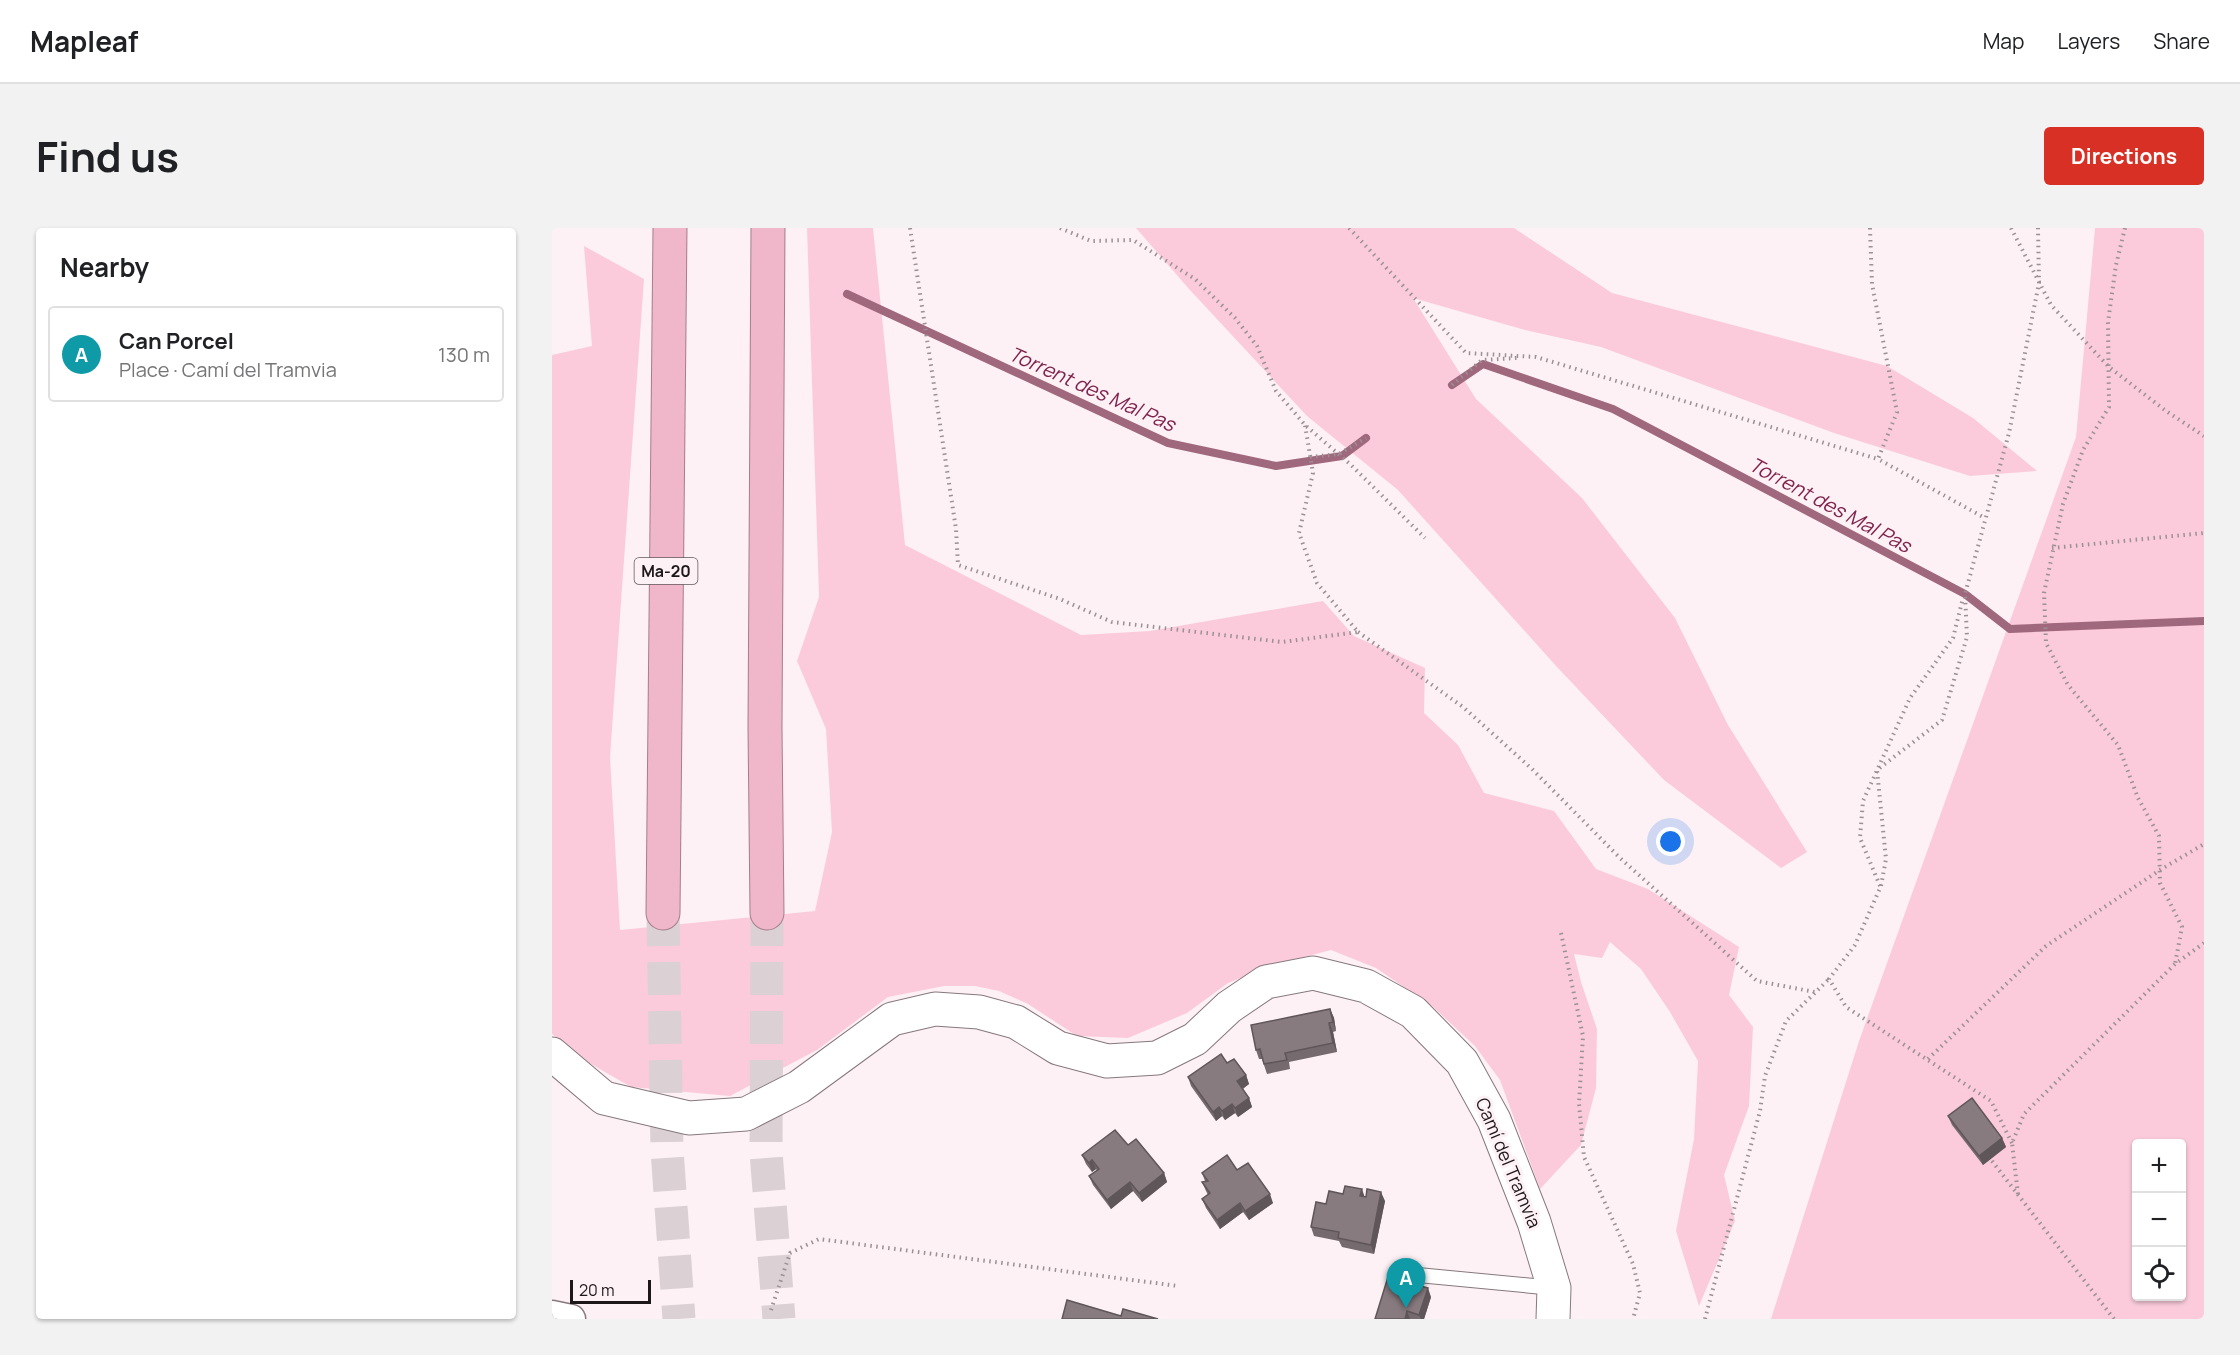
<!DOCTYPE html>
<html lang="en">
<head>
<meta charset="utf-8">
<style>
	body { margin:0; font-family:Manrope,sans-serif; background:#f2f2f2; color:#202124 }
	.controls { position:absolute; right:18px; bottom:18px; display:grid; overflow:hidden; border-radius:6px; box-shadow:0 2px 4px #0004 }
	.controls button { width:54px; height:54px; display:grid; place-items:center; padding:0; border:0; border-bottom:2px solid #e0e0e0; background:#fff; color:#202124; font:30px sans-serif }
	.scale { position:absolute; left:18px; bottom:15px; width:81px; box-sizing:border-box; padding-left:6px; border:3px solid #1c1719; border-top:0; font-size:16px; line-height:21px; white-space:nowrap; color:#1c1719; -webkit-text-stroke:4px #fdf1f5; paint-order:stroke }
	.you { position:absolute; left:1119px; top:614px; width:21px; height:21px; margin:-15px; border:4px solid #fff; border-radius:50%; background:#1a73e8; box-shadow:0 0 0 9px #1a73e833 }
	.badge { display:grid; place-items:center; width:39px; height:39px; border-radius:50%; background:#d93025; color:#fff; font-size:20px; font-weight:700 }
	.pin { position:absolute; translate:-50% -50px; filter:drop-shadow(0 2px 3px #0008) }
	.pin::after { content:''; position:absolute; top:32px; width:21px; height:18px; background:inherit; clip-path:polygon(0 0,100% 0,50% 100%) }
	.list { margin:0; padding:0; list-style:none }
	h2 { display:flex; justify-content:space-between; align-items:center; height:78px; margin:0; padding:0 24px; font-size:26px }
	h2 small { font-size:20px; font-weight:400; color:#757577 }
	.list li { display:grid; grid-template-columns:39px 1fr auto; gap:18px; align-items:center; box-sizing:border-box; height:96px; margin:0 12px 12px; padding:0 12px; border:2px solid #e0e0e0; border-radius:6px }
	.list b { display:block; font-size:22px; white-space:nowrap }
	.list p { margin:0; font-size:20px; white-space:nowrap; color:#757577 }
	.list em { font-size:20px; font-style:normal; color:#757577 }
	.icon { flex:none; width:33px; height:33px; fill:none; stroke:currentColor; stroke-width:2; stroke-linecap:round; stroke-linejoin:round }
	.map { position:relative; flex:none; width:1652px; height:1091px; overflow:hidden; border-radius:6px }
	header { display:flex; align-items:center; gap:36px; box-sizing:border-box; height:84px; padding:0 30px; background:#fff; border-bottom:2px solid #e0e0e0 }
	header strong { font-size:28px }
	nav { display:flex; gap:33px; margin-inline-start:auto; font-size:21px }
	.intro { display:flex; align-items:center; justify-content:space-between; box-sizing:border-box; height:144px; padding:0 36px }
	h1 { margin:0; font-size:42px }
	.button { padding:15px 27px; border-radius:6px; background:#d93025; color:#fff; font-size:21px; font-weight:700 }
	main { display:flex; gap:36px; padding:0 36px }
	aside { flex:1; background:#fff; border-radius:6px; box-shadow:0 2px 4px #0004 }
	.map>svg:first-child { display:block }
	.green { fill:#fbcbdb; fill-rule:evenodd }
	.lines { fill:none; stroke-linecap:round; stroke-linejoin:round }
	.stream { stroke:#a0687c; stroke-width:8 }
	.motorway-tunnel { stroke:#dbd0d4; stroke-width:33; stroke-dasharray:33 16; stroke-linecap:butt }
	.service-casing { stroke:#86787c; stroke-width:16 }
	.minor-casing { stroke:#86787c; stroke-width:31 }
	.tertiary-casing { stroke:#86787c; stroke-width:35 }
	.motorway-casing { stroke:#a67e8b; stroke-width:35 }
	.path { stroke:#9a9194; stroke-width:4; stroke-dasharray:1.5 4.5; stroke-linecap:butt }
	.service { stroke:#fff; stroke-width:14 }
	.minor { stroke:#fff; stroke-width:28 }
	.tertiary { stroke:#fff; stroke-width:33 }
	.motorway { stroke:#f0b6c9; stroke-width:33 }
	.wall { fill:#756a6d }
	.shaded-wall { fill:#5f5659 }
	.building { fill:#887b7f; stroke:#5f5659; stroke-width:1.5 }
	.labels { text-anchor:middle; stroke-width:6; stroke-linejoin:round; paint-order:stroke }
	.shield { fill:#fdf1f5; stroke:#60585b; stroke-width:1.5 }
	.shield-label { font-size:16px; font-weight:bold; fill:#1c1719 }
	.street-label { font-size:18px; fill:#1c1719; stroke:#fdf1f5 }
	.water-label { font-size:20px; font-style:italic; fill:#80244d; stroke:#fdf1f5 }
</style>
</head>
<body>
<header>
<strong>Mapleaf</strong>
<nav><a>Map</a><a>Layers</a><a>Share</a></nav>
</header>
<div class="intro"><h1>Find us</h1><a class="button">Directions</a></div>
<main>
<aside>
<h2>Nearby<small></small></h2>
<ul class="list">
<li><span class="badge" style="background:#0f9aa8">A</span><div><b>Can Porcel</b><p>Place · Camí del Tramvia</p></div><em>130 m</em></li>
</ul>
</aside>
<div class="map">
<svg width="1652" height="1091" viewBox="0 0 1652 1091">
	<rect width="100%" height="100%" fill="#fdf1f5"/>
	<g class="green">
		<path d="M 255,0 L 321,0 L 353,317 L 529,407 L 598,403 L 771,373 L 802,408 L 873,440 L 872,485 L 906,517 L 932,565 L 1002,583 L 1044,641 L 1096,661 L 1187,719 L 1177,767 L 1201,799 L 1197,878 L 1172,947 L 1183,993 L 1147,1078 L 1124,1003 L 1142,911 L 1146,833 L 1118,784 L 1089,741 L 1058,714 L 1050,730 L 1022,726 L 1029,754 L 1045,801 L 1044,860 L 1029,917 L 988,961 L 948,852 L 923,818 L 880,778 L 824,740 L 779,722 L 721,737 L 676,755 L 635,785 L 576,810 L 525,808 L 476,776 L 447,763 L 423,758 L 392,758 L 336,769 L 265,822 L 178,868 L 79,859 L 27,829 L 0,806 L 0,127 L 40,118 L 32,18 L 92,51 L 58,529 L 68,702 L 263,683 L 280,604 L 274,501 L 245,433 L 267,369 Z"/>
		<path d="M 584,0 L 962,0 L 1060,65 L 1335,138 L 1421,190 L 1485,243 L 1418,248 L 1282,205 L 1049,119 L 973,102 L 861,70 L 924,171 L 1030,270 L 1123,390 L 1176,497 L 1255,624 L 1229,640 L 1112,552 L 1005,439 L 846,262 L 755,188 L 637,61 Z"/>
		<path d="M 1543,0 L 1652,0 L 1652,1091 L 1219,1091 L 1307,813 L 1524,209 ZM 1584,916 L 1630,916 L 1630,1068 L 1584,1068 Z"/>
	</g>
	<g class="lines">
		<g class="stream">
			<path d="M 295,66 L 616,215 L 724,238 L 790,228 L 814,210"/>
			<path d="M 900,157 L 931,136 L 1061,181 L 1413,366 L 1458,401 L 1652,393"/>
		</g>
		<g class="motorway-tunnel">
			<path d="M 111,685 L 115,922 L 127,1091"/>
			<path d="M 215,685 L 214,924 L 227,1091"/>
		</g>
		<g class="service-casing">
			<path id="service" d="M 845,1045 L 1002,1060"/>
		</g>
		<g class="minor-casing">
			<path id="minor" d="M 0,1087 L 19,1091"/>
		</g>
		<g class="tertiary-casing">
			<path id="tertiary" d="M 0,826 L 52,870 L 137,890 L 194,886 L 247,859 L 340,791 L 383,781 L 427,784 L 464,794 L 506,820 L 555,833 L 605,830 L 643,811 L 677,779 L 714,754 L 761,745 L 814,758 L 861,784 L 910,834 L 942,892 L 982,994 L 1002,1060 L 1001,1091"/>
		</g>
		<g class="motorway-casing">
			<g id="motorway">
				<path d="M 111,685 L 118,0"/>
				<path d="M 215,685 L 213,499 L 216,0"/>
			</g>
		</g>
		<g class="path">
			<path d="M 358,0 L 404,301 L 406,337 L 508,371 L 560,394 L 730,414 L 806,404 L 765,355 L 747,305 L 761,245 L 753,197"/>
			<path d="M 508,0 L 539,13 L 581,12 L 643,51 L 683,90 L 705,118 L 724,163 L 753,197 L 799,237 L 873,310"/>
			<path d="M 797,0 L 914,125 L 984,129 L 1326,231"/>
			<path d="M 1318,0 L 1320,56 L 1345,184 L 1326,231 L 1433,290"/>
			<path d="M 1459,0 L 1499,77 L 1557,139 L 1614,183 L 1652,208"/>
			<path d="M 1573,0 L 1564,37 L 1556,94 L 1557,179 L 1531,222 L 1511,276 L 1492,365 L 1494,415 L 1516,457 L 1566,517 L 1586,570 L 1607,608 L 1608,655 L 1630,699 L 1623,736"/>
			<path d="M 900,157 L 930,132 L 965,130"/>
			<path d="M 758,229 L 787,226 L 814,210"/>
			<path d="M 1500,320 L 1652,305"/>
			<path d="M 806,404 L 911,479 L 980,541 L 1067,629 L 1205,753 L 1263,764"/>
			<path d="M 1328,658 L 1308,610 L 1311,573 L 1358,470 L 1401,410 L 1411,370"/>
			<path d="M 1009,705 L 1031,808 L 1027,876 L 1032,929 L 1081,1036 L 1088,1065 L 1081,1091"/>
			<path d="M 1376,831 L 1494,718 L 1608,642 L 1652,616"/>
			<path d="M 1460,915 L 1439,873 L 1294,779 L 1277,751 L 1303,717 L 1329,658 L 1334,631 L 1325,542 L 1390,492 L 1415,409 L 1413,366 L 1457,205 L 1487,55 L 1486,0"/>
			<path d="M 1440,933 L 1562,1091"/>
			<path d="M 1466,966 L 1460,915 L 1472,886 L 1623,736 L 1652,715"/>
			<path d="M 219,1082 L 238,1025 L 267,1011 L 626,1058"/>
			<path d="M 1153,1091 L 1208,883 L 1213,848 L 1234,793 L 1277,751"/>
		</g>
		<use href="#service" class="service"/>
		<use href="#minor" class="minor"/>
		<use href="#tertiary" class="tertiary"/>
		<use href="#motorway" class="motorway"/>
	</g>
	<g class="wall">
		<path d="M 778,781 L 782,790 L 784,803 L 781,804 L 785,824 L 737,834 L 738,841 L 715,846 L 710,831 L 707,831 L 704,822 Z"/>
		<path d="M 675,835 L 694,847 L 697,856 L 691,861 L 697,870 L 700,879 L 686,889 L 683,885 L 673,892 L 670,888 L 664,893 L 639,858 L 636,849 Z"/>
		<path d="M 1396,888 L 1450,910 L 1454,919 L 1431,937 L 1400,897 Z"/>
		<path d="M 576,917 L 612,945 L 615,954 L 590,974 L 581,963 L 559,981 L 541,957 L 537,948 L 545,943 L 544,941 L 540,944 L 534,936 L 530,927 Z"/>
		<path d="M 685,942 L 721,975 L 697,992 L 691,984 L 668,1001 L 654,980 L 650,971 L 656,967 L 654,963 L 650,954 L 653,953 L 650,945 Z"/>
		<path d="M 791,966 L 833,973 L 822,1026 L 790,1019 L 787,1013 L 762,1008 L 759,999 L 774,976 Z"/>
		<path d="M 879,1069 L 872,1091 L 823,1091 Z"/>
	</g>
	<g class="shaded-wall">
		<path d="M 778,781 L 782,790 L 784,803 L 781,794 Z"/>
		<path d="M 777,795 L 781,804 L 785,824 L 781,815 Z"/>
		<path d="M 694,847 L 697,856 L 688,862 L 685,853 Z"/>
		<path d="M 697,870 L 700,879 L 686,889 L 683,880 Z"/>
		<path d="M 680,876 L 683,885 L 673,892 L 670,883 Z"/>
		<path d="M 667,879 L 670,888 L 664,893 L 661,884 Z"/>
		<path d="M 1450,910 L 1454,919 L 1431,937 L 1427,928 Z"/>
		<path d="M 540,932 L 544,941 L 540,944 L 537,935 Z"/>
		<path d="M 612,945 L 615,954 L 590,974 L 587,965 Z"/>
		<path d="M 578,954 L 581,963 L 559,981 L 555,972 Z"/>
		<path d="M 810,961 L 813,970 L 808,968 Z"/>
		<path d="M 829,964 L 833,973 L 822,1026 L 819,1017 Z"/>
		<path d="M 718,966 L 721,975 L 697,992 L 693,983 Z"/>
		<path d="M 688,975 L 691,984 L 668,1001 L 665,992 Z"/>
		<path d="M 876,1060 L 879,1069 L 872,1091 L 869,1091 L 867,1087 Z"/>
		<path d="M 855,1083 L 858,1091 L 853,1091 Z"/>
	</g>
	<g class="building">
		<path d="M 778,781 L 781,794 L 777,795 L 781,815 L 733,825 L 735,832 L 712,836 L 708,821 L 704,822 L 699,797 Z"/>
		<path d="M 669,826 L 675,835 L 682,831 L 694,847 L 685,853 L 697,870 L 683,880 L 680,876 L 670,883 L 667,879 L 661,884 L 636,849 Z"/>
		<path d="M 1420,870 L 1450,910 L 1427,928 L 1396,888 Z"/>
		<path d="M 563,902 L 576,917 L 584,911 L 612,945 L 587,965 L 578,954 L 555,972 L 537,948 L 547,941 L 540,932 L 537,935 L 530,927 Z"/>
		<path d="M 675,927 L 685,942 L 696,935 L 718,966 L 693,983 L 688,975 L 665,992 L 650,971 L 658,965 L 650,954 L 656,953 L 650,945 Z"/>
		<path d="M 793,958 L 810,961 L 808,968 L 814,969 L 815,961 L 829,964 L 819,1017 L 786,1010 L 787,1004 L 759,999 L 764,974 L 774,976 L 777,963 L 791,966 Z"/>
		<path d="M 836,1049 L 876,1060 L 867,1087 L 855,1083 L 853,1091 L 823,1091 Z"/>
		<path d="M 515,1072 L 569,1088 L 571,1081 L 606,1091 L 510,1091 Z"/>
	</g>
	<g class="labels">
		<rect class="shield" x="82.5" y="330" width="63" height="26" rx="4.5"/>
		<g class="shield-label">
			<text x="114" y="349">Ma-20</text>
		</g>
		<g class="street-label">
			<text transform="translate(956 935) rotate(67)" y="6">Camí del Tramvia</text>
		</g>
		<g class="water-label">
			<text transform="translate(540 161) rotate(24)" y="7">Torrent des Mal Pas</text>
			<text transform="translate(1278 277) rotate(28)" y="7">Torrent des Mal Pas</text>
		</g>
	</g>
</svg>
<div class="controls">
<button>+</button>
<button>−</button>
<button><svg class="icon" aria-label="locate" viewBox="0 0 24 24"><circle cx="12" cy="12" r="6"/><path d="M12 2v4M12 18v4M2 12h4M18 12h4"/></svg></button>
</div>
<div class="scale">20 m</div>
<div class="you"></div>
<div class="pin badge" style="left:854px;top:1080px;background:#0f9aa8">A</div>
</div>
</main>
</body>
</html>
